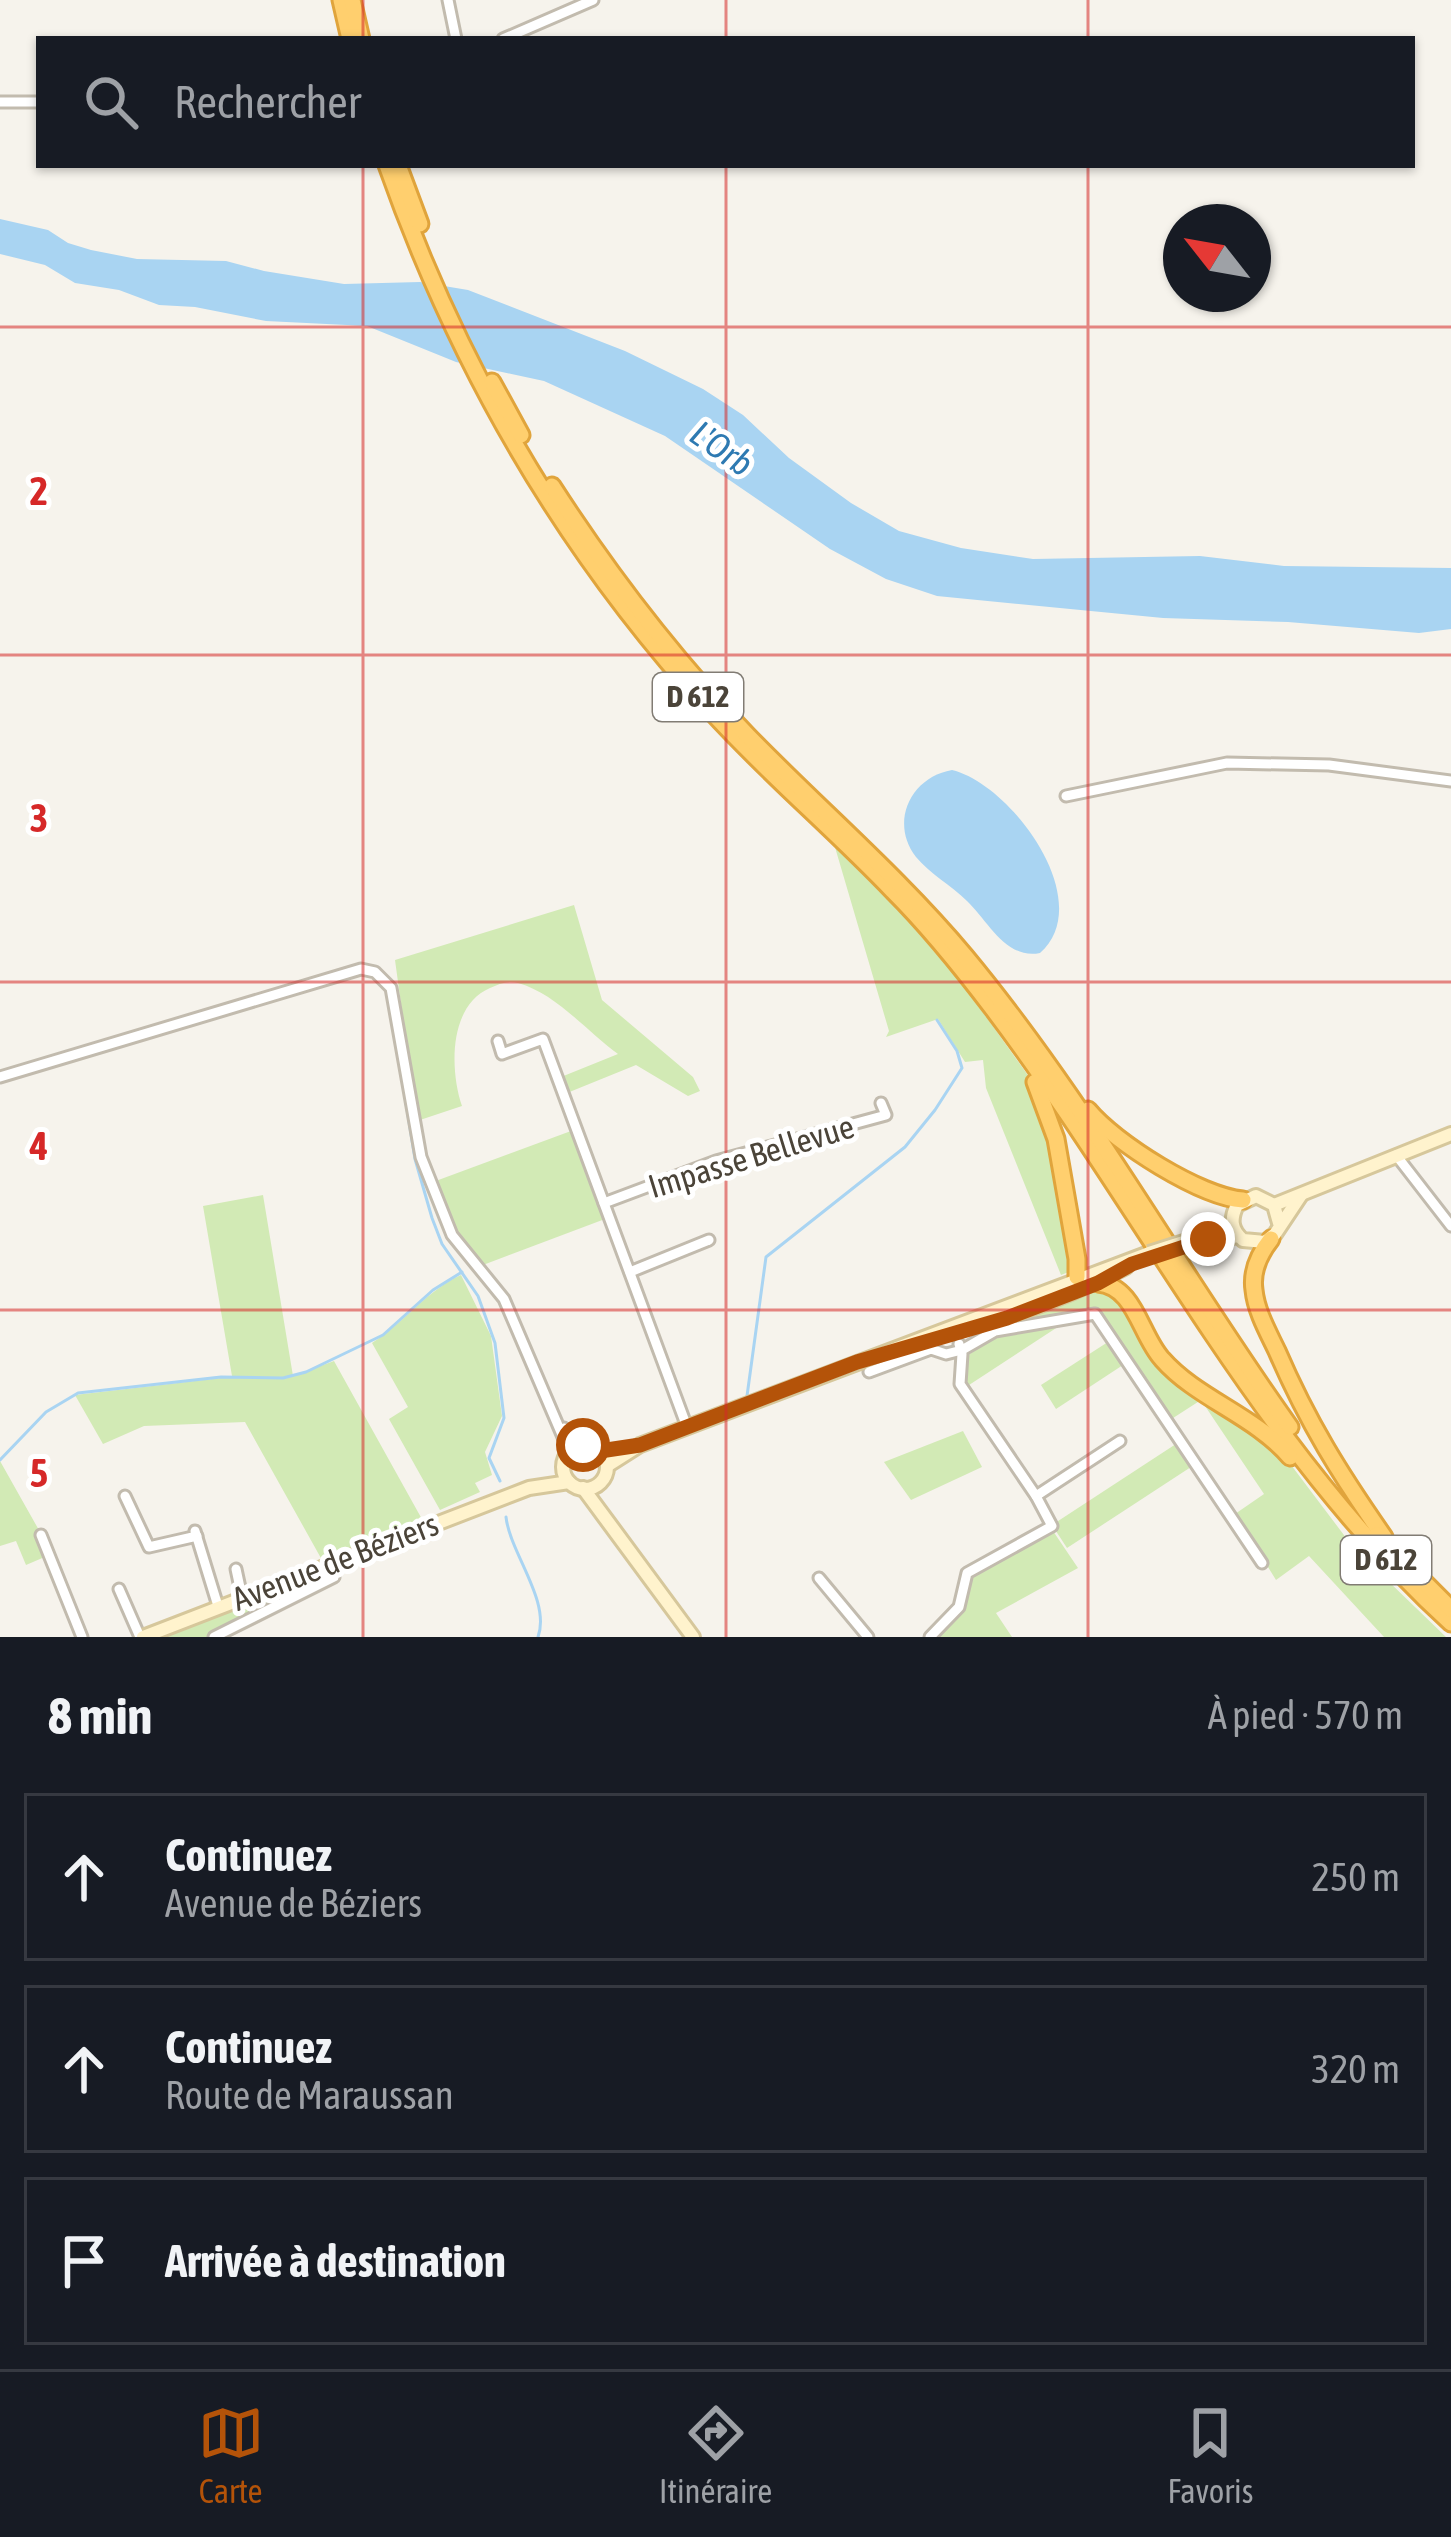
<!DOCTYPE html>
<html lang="fr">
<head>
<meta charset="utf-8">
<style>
	body { margin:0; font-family:"Asap Condensed",sans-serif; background:#20242c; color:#f1f3f6 }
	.compass { position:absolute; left:1163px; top:204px; width:108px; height:108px; border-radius:50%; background:#171b24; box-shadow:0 3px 9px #0004; rotate:301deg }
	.stop { position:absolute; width:36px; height:36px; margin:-27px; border:9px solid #b45309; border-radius:50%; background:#fff }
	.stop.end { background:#b45309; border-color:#fff; box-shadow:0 3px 12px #0008 }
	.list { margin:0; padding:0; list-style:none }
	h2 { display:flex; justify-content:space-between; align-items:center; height:156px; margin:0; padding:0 48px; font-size:51px }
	h2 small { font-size:39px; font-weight:400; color:#9ea1a6 }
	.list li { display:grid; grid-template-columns:78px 1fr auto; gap:36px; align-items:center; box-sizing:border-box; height:168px; margin:0 24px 24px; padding:0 24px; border:3px solid #363941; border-radius:0px }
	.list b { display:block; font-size:45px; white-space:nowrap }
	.list p { margin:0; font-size:39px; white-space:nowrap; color:#9ea1a6 }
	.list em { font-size:39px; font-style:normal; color:#9ea1a6 }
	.icon { flex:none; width:66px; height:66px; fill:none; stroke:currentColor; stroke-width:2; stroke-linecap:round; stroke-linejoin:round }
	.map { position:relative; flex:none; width:1451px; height:1637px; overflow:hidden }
	.search { position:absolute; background:#171b24; box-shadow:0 3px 9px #0004; left:36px; right:36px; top:36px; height:132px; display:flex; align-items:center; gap:30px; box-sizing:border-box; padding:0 42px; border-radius:0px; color:#9ea1a6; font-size:45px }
	.sheet { height:732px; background:#171b24 }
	nav { display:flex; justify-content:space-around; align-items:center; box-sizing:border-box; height:168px; border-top:3px solid #363941; background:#171b24; font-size:33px; color:#9ea1a6 }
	nav a { display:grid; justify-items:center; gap:6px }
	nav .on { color:#b45309 }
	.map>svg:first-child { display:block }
	.green { fill:#d2eab5 }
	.water { fill:#a9d4f2 }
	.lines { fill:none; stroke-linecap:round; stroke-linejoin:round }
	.stream { stroke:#a9d4f2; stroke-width:3 }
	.street-casing { stroke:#c2bbae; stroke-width:15 }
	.secondary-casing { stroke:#d6c79b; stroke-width:18 }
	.highway-casing { stroke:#e0a43c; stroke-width:21 }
	.street { stroke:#fff; stroke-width:9 }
	.secondary { stroke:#fff3cd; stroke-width:12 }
	.highway { stroke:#ffcf6e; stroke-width:15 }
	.secondary-bridge-casing { stroke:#d6c79b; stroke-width:18; stroke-linecap:butt }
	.secondary-bridge { stroke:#fff3cd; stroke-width:12 }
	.route { stroke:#b45309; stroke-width:15 }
	.grid { fill:none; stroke:#d62828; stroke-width:3; stroke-opacity:0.55 }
	.labels { text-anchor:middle; stroke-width:10; stroke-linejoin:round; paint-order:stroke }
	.shield { fill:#fff; stroke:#817c74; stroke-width:3 }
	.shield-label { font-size:30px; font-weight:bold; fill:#4b4439 }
	.street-label { font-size:33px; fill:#4b4439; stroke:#fff }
	.water-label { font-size:36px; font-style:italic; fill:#2e7ab2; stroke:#fff }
	.grid-label { font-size:39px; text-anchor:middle; font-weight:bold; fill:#d62828; stroke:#fff; stroke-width:10; stroke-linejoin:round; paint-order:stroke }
</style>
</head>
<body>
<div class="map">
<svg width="1451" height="1637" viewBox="0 0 1451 1637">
	<rect width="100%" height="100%" fill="#f6f3ec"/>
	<g class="green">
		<path d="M 832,837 L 940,952 L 1027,1074 L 1042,1101 L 1074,1270 L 1061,1275 L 986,1088 L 983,1060 L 965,1062 L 938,1019 L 886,1037 L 889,1031 Z"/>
		<path d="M 574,905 L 602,1000 L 693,1077 L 700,1091 L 688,1096 L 636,1065 L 567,1093 L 561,1077 L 618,1054 C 586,1031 557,994 518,983 C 508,980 499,984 490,988 C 448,1006 450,1071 462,1106 L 417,1121 L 395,960 Z"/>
		<path d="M 571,1131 L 605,1219 L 483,1265 L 455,1233 L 433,1182 Z"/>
		<path d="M 263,1195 L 293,1376 L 334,1361 L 423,1521 L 322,1560 L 245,1422 L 144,1426 L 103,1444 L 75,1395 L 220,1378 L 282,1378 L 232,1376 L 203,1206 Z"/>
		<path d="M 461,1275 L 491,1336 L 502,1416 L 485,1452 L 492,1475 L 475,1483 L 480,1492 L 440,1510 L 389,1419 L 408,1407 L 372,1343 C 404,1323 427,1290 461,1275 Z"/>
		<path d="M 1091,1290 L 1118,1298 L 1154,1359 L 1282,1453 L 1353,1547 L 1446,1637 L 1384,1637 L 1309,1556 L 1276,1580 L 1235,1514 L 1264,1494 L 1201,1400 L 1170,1420 L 1094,1311 L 990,1328 Z"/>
		<path d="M 1073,1317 L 966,1387 L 961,1379 L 966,1357 L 993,1336 Z"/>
		<path d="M 1108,1342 L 1123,1365 L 1056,1409 L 1041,1385 Z"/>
		<path d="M 963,1431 L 982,1467 L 911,1500 L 884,1462 Z"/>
		<path d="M 1179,1442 L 1194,1465 L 1067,1548 L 1052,1525 Z"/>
		<path d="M 0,1461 L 40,1532 L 47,1556 L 26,1565 L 16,1541 L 0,1546 Z"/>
		<path d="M 1053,1531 L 1078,1568 L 996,1613 L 1012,1637 L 935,1637 L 961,1614 L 967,1575 Z"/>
		<path d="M 325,1574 L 327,1578 L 208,1637 L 162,1637 Z"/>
	</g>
	<g class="water">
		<path d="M 0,219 L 48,230 L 68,243 L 91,250 L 137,259 L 226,261 L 264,271 L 344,284 L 420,282 L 468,290 L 625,351 L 703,389 L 743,415 L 789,458 L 851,503 L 899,531 L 961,548 L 1033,559 L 1200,556 L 1284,566 L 1451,568 L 1451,629 L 1419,633 L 1288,622 L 1163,618 L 937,596 L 886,579 L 830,549 L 665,436 L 544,381 L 456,362 L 367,326 L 266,321 L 195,307 L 159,305 L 119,290 L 75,283 L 45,265 L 0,254 Z"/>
		<path d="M 952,770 C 1011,784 1098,901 1040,953 C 1006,960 988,921 967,901 C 951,885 930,874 916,857 C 889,822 911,777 952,770 Z"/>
	</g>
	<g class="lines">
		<g class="stream">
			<path d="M 396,1041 L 415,1159 L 432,1218 L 442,1244 L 478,1296 L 495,1343 L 504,1418 L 489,1458 L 500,1481"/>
			<path d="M 747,1396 L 766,1257 L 905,1147 L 935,1110 L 962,1068 L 957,1051 L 937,1020"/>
			<path d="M 0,1460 L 46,1412 L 78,1393 L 221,1377 L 283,1378 L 306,1372 L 383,1335 L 433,1290 L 462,1272"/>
			<path d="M 506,1517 C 510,1553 551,1601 538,1637"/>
		</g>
		<g class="street-casing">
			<g id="street">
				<path d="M 448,0 L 456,39"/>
				<path d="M 503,39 L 593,0"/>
				<path d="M 0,102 L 39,102"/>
				<path d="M 1066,796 L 1227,763 L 1329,765 L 1451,781"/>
				<path d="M 498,1041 L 502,1054 L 543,1039 L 687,1427"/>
				<path d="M 0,1077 L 361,969 L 375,972 L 391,988 L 421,1157 L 452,1235 L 504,1299 L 569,1451"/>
				<path d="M 1396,1155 L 1451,1226"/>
				<path d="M 604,1203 L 716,1161 L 886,1115 L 881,1103"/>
				<path d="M 630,1272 L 709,1240"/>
				<path d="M 869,1372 L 931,1349 L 946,1354 L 962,1350 L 995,1331 L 1095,1314 L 1262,1563"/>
				<path d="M 564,1428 L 583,1445"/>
				<path d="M 125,1496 L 149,1547 L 197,1536"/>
				<path d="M 1036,1496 L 1120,1441"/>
				<path d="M 195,1531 L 218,1606"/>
				<path d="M 41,1535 L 82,1637"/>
				<path d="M 236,1569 L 242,1597"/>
				<path d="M 819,1578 L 868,1637"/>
				<path d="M 119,1589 L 140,1637"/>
				<path d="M 214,1637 L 334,1577 L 329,1563"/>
				<path d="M 930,1637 L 959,1607 L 967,1573 L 1052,1526 L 1036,1496 L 960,1384 L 962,1354 L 959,1344"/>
			</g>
		</g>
		<g class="secondary-casing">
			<g id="secondary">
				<path d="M 1274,1205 L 1451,1134"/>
				<path d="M 1279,1223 L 1274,1205 L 1256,1196 L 1237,1205 C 1230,1219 1231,1230 1243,1240 L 1265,1242 L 1275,1234 L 1301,1195"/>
				<path d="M 1198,1243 L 1238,1236"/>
				<path d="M 955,1331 C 1016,1316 1071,1296 1126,1267"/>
				<circle cx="585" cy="1467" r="22"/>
				<path d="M 607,1466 L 640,1445 L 1149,1253"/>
				<path d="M 583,1488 L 693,1637"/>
				<path d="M 143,1637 L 529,1488 L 569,1482"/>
			</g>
		</g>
		<g class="highway-casing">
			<g id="highway">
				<path d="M 341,0 L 350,39"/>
				<path d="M 352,0 L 361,39"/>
				<path d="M 387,165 C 458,367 566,553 711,711 C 768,774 834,829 893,891 C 929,927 962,968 993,1009 C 1147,1213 1260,1449 1451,1623"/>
				<path d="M 398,165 L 420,224"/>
				<path d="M 492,382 L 521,435"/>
				<path d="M 552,486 C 610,576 674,659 748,736 C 820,810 898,876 965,956 C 1087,1103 1179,1272 1290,1427"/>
				<path d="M 1035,1082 L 1056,1139 L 1077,1259 L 1077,1277"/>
				<path d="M 1088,1110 C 1115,1143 1201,1197 1243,1200"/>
				<path d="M 1271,1239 C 1260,1253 1251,1270 1254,1290 C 1256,1311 1268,1332 1277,1351 C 1308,1423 1340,1474 1384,1537"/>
				<path d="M 1098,1283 C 1135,1286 1140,1335 1162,1359 C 1197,1399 1254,1415 1290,1457"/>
				<path d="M 1377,1535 L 1451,1609"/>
			</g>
		</g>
		<use href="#street" class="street"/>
		<use href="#secondary" class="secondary"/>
		<use href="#highway" class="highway"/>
		<g class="secondary-bridge-casing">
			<path id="secondary-bridge" d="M 1149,1253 L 1196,1238"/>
		</g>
		<use href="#secondary-bridge" class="secondary-bridge"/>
	</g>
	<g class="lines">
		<path class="route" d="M 583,1445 L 600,1451 L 640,1445 L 857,1362 L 1007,1318 L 1098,1283 L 1132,1264 L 1208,1239"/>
	</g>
	<path class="grid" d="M 363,0 L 363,39M 726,0 L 726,39M 1088,0 L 1088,39M 363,165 L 363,1637M 726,165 L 726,1637M 1088,165 L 1088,1637M 0,327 L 1451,327M 0,655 L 1451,655M 0,982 L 1451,982M 0,1310 L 1451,1310"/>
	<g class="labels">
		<g class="shield">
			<rect x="653" y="673" width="90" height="48" rx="9"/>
			<rect x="1341" y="1536" width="90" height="48" rx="9"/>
		</g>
		<g class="shield-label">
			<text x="698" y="707">D 612</text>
			<text x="1386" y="1570">D 612</text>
		</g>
		<g class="street-label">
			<text transform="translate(751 1156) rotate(-17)" y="12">Impasse Bellevue</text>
			<text transform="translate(335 1561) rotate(-21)" y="12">Avenue de Béziers</text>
		</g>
		<g class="water-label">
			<text transform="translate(722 448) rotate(35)" y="13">L'Orb</text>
		</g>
	</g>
	<g class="grid-label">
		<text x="39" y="505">2</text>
		<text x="39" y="832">3</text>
		<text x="39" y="1160">4</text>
		<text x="39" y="1487">5</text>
	</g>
</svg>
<svg class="compass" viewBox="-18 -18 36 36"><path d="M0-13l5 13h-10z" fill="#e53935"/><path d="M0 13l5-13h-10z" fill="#9ea1a6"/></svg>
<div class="stop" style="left:583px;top:1445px"></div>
<div class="stop end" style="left:1208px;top:1239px"></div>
<div class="search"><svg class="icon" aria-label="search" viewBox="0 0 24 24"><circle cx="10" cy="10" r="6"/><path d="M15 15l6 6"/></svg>Rechercher</div>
</div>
<section class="sheet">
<h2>8 min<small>À pied · 570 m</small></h2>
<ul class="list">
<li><svg class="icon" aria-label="ahead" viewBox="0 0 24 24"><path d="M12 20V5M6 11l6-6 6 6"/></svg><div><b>Continuez</b><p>Avenue de Béziers</p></div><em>250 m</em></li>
<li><svg class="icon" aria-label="ahead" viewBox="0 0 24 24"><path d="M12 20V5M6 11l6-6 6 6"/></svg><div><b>Continuez</b><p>Route de Maraussan</p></div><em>320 m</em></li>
<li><svg class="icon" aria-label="arrive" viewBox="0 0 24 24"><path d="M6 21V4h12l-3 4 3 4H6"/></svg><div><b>Arrivée à destination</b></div></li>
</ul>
</section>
<nav>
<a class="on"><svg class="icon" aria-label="map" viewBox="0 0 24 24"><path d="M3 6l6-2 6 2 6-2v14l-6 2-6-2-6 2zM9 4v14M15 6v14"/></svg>Carte</a>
<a><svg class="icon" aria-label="directions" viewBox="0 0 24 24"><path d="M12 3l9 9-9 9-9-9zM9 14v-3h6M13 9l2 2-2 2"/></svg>Itinéraire</a>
<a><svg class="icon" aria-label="saved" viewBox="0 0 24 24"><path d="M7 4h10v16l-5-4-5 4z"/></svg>Favoris</a>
</nav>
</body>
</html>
